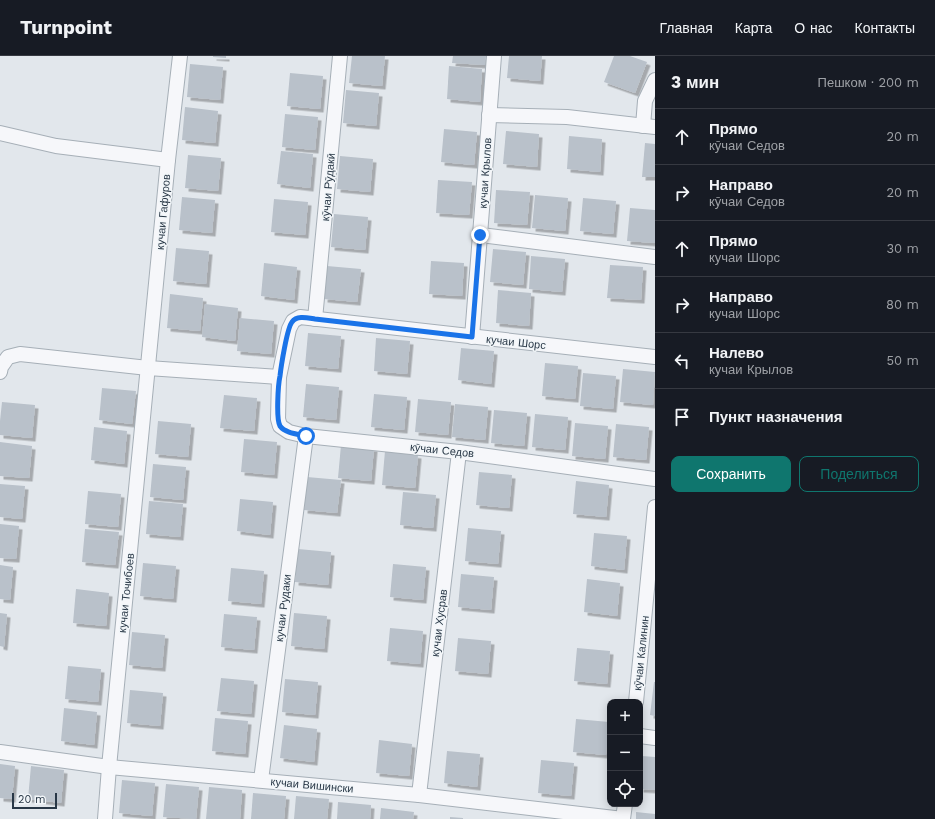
<!DOCTYPE html>
<html lang="ru">
<head>
<meta charset="utf-8">
<style>
	body { margin:0; font-family:"Work Sans",sans-serif; background:#242831; color:#f1f3f6 }
	.controls { position:absolute; right:12px; bottom:12px; display:grid; overflow:hidden; border-radius:8px; box-shadow:0 2px 10px #0003 }
	.controls button { width:36px; height:36px; display:grid; place-items:center; padding:0; border:0; border-bottom:1px solid #363941; background:#171b24; color:#f1f3f6; font:20px sans-serif }
	.scale { position:absolute; left:12px; bottom:10px; width:45px; box-sizing:border-box; padding-left:4px; border:2px solid #283746; border-top:0; font-size:11px; line-height:14px; white-space:nowrap; color:#283746; -webkit-text-stroke:3px #f2f6f9; paint-order:stroke }
	.stop { position:absolute; width:12px; height:12px; margin:-9px; border:3px solid #1a73e8; border-radius:50%; background:#fff }
	.stop.end { background:#1a73e8; border-color:#fff; box-shadow:0 1px 4px #0008 }
	.list { margin:0; padding:0; list-style:none }
	h2 { display:flex; justify-content:space-between; align-items:center; height:52px; margin:0; padding:0 16px; font-size:17px }
	h2 small { font-size:13px; font-weight:400; color:#9ea1a6 }
	.list li { display:grid; grid-template-columns:26px 1fr auto; gap:12px; align-items:center; box-sizing:border-box; height:56px; padding:0 16px; border-top:1px solid #363941 }
	.list b { display:block; font-size:15px; white-space:nowrap }
	.list p { margin:0; font-size:13px; white-space:nowrap; color:#9ea1a6 }
	.list em { font-size:13px; font-style:normal; color:#9ea1a6 }
	.actions { display:flex; gap:8px; padding:12px 16px }
	.actions a { flex:1; padding:9px 0; border:1px solid #0f766e; border-radius:8px; text-align:center; font-size:14px; color:#0f766e }
	.actions .main { background:#0f766e; color:#fff }
	.icon { flex:none; width:22px; height:22px; fill:none; stroke:currentColor; stroke-width:2; stroke-linecap:round; stroke-linejoin:round }
	.map { position:relative; flex:none; width:655px; height:763px; overflow:hidden }
	header { display:flex; align-items:center; gap:24px; box-sizing:border-box; height:56px; padding:0 20px; background:#171b24; border-bottom:1px solid #363941 }
	header strong { font-size:19px }
	nav { display:flex; gap:22px; margin-inline-start:auto; font-size:14px }
	main { display:flex }
	aside { flex:1; background:#171b24 }
	.map>svg:first-child { display:block }
	.building { fill:#b9c1ca; filter:url(#shadow) }
	.lines { fill:none; stroke-linecap:round; stroke-linejoin:round }
	.street-casing { stroke:#a6afb7; stroke-width:16 }
	.street { stroke:#f6f7fa; stroke-width:14 }
	.route { stroke:#1a73e8; stroke-width:5 }
	.labels { text-anchor:middle; stroke-width:3; stroke-linejoin:round; paint-order:stroke }
	.street-label { font-size:11px; fill:#283746; stroke:#f2f6f9 }
</style>
</head>
<body>
<header>
<strong>Turnpoint</strong>
<nav><a>Главная</a><a>Карта</a><a>О нас</a><a>Контакты</a></nav>
</header>
<main>
<div class="map">
<svg width="655" height="763" viewBox="0 0 655 763">
	<defs>
		<filter id="shadow"><feDropShadow dx="3.5" dy="3.5" stdDeviation="0" flood-color="#0004"/></filter>
	</defs>
	<rect width="100%" height="100%" fill="#e2e7ec"/>
	<g class="building">
		<path d="M 213,0 L 226,0 L 226,2 L 213,1 Z"/>
		<path d="M 352,0 L 385,0 L 382,30 L 349,27 Z"/>
		<path d="M 453,0 L 486,0 L 485,9 L 452,7 Z"/>
		<path d="M 509,0 L 542,0 L 540,25 L 507,22 Z"/>
		<path d="M 614,0 L 630,0 L 647,6 L 635,37 L 604,26 Z"/>
		<path d="M 190,8 L 223,11 L 220,44 L 187,41 Z"/>
		<path d="M 449,10 L 482,13 L 480,46 L 447,43 Z"/>
		<path d="M 290,17 L 323,20 L 320,53 L 287,50 Z"/>
		<path d="M 346,34 L 379,37 L 376,70 L 343,67 Z"/>
		<path d="M 185,51 L 218,55 L 215,87 L 182,84 Z"/>
		<path d="M 285,58 L 318,61 L 315,94 L 282,91 Z"/>
		<path d="M 444,73 L 477,76 L 474,109 L 441,106 Z"/>
		<path d="M 506,75 L 539,78 L 537,111 L 503,108 Z"/>
		<path d="M 569,80 L 602,83 L 600,116 L 567,113 Z"/>
		<path d="M 645,87 L 655,88 L 655,121 L 642,121 Z"/>
		<path d="M 281,95 L 313,98 L 310,132 L 277,128 Z"/>
		<path d="M 188,99 L 221,102 L 218,135 L 185,132 Z"/>
		<path d="M 340,100 L 373,103 L 370,136 L 337,133 Z"/>
		<path d="M 438,124 L 472,126 L 469,159 L 436,157 Z"/>
		<path d="M 496,134 L 530,136 L 527,169 L 494,167 Z"/>
		<path d="M 535,139 L 568,142 L 565,175 L 532,172 Z"/>
		<path d="M 182,141 L 215,144 L 212,177 L 179,174 Z"/>
		<path d="M 583,142 L 616,145 L 613,178 L 580,175 Z"/>
		<path d="M 274,143 L 308,146 L 305,179 L 271,176 Z"/>
		<path d="M 630,152 L 655,154 L 655,187 L 627,185 Z"/>
		<path d="M 334,158 L 368,161 L 365,194 L 331,191 Z"/>
		<path d="M 176,192 L 209,195 L 206,228 L 173,225 Z"/>
		<path d="M 493,193 L 526,196 L 523,229 L 490,226 Z"/>
		<path d="M 531,200 L 565,203 L 562,236 L 529,233 Z"/>
		<path d="M 431,205 L 464,207 L 462,240 L 429,238 Z"/>
		<path d="M 264,207 L 297,211 L 294,244 L 261,240 Z"/>
		<path d="M 610,209 L 643,211 L 641,244 L 607,242 Z"/>
		<path d="M 327,210 L 361,213 L 357,246 L 324,243 Z"/>
		<path d="M 498,234 L 531,237 L 529,270 L 496,267 Z"/>
		<path d="M 170,238 L 203,242 L 200,275 L 167,272 Z"/>
		<path d="M 205,248 L 238,252 L 235,285 L 202,281 Z"/>
		<path d="M 240,262 L 274,265 L 271,298 L 237,295 Z"/>
		<path d="M 308,277 L 341,280 L 338,313 L 305,310 Z"/>
		<path d="M 376,282 L 410,285 L 407,318 L 374,315 Z"/>
		<path d="M 461,292 L 494,295 L 491,328 L 458,324 Z"/>
		<path d="M 545,307 L 578,310 L 575,343 L 542,340 Z"/>
		<path d="M 623,313 L 655,316 L 653,349 L 620,346 Z"/>
		<path d="M 583,317 L 616,320 L 613,353 L 580,350 Z"/>
		<path d="M 306,328 L 339,331 L 336,364 L 303,361 Z"/>
		<path d="M 102,332 L 136,335 L 132,368 L 99,364 Z"/>
		<path d="M 374,338 L 407,341 L 404,374 L 371,371 Z"/>
		<path d="M 224,339 L 257,342 L 254,375 L 220,372 Z"/>
		<path d="M 418,343 L 451,346 L 448,379 L 415,376 Z"/>
		<path d="M 2,346 L 35,349 L 32,382 L 0,379 L 0,365 Z"/>
		<path d="M 455,348 L 488,351 L 485,384 L 452,381 Z"/>
		<path d="M 494,354 L 527,357 L 524,390 L 491,387 Z"/>
		<path d="M 535,358 L 568,361 L 565,394 L 532,391 Z"/>
		<path d="M 158,365 L 191,368 L 188,401 L 155,398 Z"/>
		<path d="M 575,367 L 608,370 L 605,403 L 572,400 Z"/>
		<path d="M 616,368 L 649,371 L 646,404 L 613,401 Z"/>
		<path d="M 94,371 L 127,375 L 124,408 L 91,404 Z"/>
		<path d="M 244,383 L 277,386 L 274,419 L 241,416 Z"/>
		<path d="M 0,386 L 32,390 L 29,422 L 0,420 Z"/>
		<path d="M 341,389 L 374,392 L 371,425 L 338,422 Z"/>
		<path d="M 385,395 L 418,399 L 415,432 L 382,429 Z"/>
		<path d="M 153,408 L 186,411 L 183,444 L 150,441 Z"/>
		<path d="M 479,416 L 512,419 L 509,452 L 476,449 Z"/>
		<path d="M 307,421 L 341,424 L 337,457 L 304,454 Z"/>
		<path d="M 576,425 L 609,429 L 606,461 L 573,458 Z"/>
		<path d="M 0,428 L 25,430 L 22,463 L 0,461 Z"/>
		<path d="M 88,435 L 121,438 L 118,471 L 85,468 Z"/>
		<path d="M 403,436 L 436,439 L 433,472 L 400,469 Z"/>
		<path d="M 240,443 L 273,446 L 270,479 L 237,475 Z"/>
		<path d="M 149,445 L 183,448 L 180,481 L 146,478 Z"/>
		<path d="M 0,468 L 19,470 L 16,503 L 0,502 Z"/>
		<path d="M 468,472 L 501,475 L 498,508 L 465,505 Z"/>
		<path d="M 85,473 L 119,476 L 115,509 L 82,506 Z"/>
		<path d="M 594,477 L 627,480 L 624,514 L 591,510 Z"/>
		<path d="M 298,493 L 331,496 L 328,529 L 295,526 Z"/>
		<path d="M 143,507 L 176,510 L 173,543 L 140,540 Z"/>
		<path d="M 393,508 L 426,511 L 423,544 L 390,541 Z"/>
		<path d="M 0,509 L 13,511 L 10,544 L 0,543 Z"/>
		<path d="M 231,512 L 264,515 L 261,548 L 228,545 Z"/>
		<path d="M 461,518 L 494,521 L 491,554 L 458,551 Z"/>
		<path d="M 587,523 L 620,527 L 617,560 L 584,556 Z"/>
		<path d="M 76,533 L 109,537 L 106,570 L 73,567 Z"/>
		<path d="M 0,557 L 7,558 L 4,591 L 0,590 Z"/>
		<path d="M 294,557 L 327,560 L 324,593 L 291,590 Z"/>
		<path d="M 224,558 L 257,561 L 254,594 L 221,591 Z"/>
		<path d="M 390,572 L 423,575 L 420,608 L 387,605 Z"/>
		<path d="M 132,576 L 165,579 L 162,612 L 129,609 Z"/>
		<path d="M 458,582 L 491,585 L 488,618 L 455,615 Z"/>
		<path d="M 577,592 L 610,595 L 607,628 L 574,625 Z"/>
		<path d="M 68,610 L 101,613 L 98,646 L 65,643 Z"/>
		<path d="M 221,622 L 254,625 L 251,658 L 217,655 Z"/>
		<path d="M 285,623 L 318,626 L 315,659 L 282,656 Z"/>
		<path d="M 654,626 L 655,626 L 655,660 L 650,659 Z"/>
		<path d="M 130,634 L 163,637 L 160,670 L 127,667 Z"/>
		<path d="M 64,652 L 97,656 L 94,689 L 61,685 Z"/>
		<path d="M 215,662 L 248,665 L 245,698 L 212,695 Z"/>
		<path d="M 576,663 L 609,666 L 606,699 L 573,696 Z"/>
		<path d="M 284,669 L 317,673 L 314,706 L 280,702 Z"/>
		<path d="M 379,684 L 412,688 L 409,720 L 376,717 Z"/>
		<path d="M 447,695 L 480,698 L 477,731 L 444,727 Z"/>
		<path d="M 642,700 L 655,701 L 655,734 L 640,733 Z"/>
		<path d="M 541,704 L 574,707 L 571,740 L 538,737 Z"/>
		<path d="M 0,708 L 15,710 L 12,743 L 0,742 Z"/>
		<path d="M 31,710 L 64,714 L 61,747 L 28,743 Z"/>
		<path d="M 122,724 L 155,727 L 152,760 L 119,757 Z"/>
		<path d="M 166,728 L 199,731 L 196,763 L 163,761 Z"/>
		<path d="M 209,731 L 242,734 L 240,763 L 206,763 Z"/>
		<path d="M 253,737 L 286,740 L 284,763 L 251,763 Z"/>
		<path d="M 296,740 L 329,743 L 327,763 L 294,763 Z"/>
		<path d="M 338,746 L 371,749 L 370,763 L 337,763 Z"/>
		<path d="M 381,752 L 414,756 L 413,763 L 380,763 Z"/>
		<path d="M 636,756 L 655,758 L 655,763 L 636,763 Z"/>
		<path d="M 450,761 L 463,762 L 463,763 L 450,763 Z"/>
	</g>
	<g class="lines">
		<g class="street-casing">
			<g id="street">
				<path d="M 489,59 L 567,61 L 655,71"/>
				<path d="M 643,70 L 645,45 L 655,24"/>
				<path d="M 0,77 L 56,90 L 168,104"/>
				<path d="M 481,179 L 655,201"/>
				<path d="M 315,263 L 340,0"/>
				<path d="M 472,281 L 494,0"/>
				<path d="M 655,301 L 300,261 L 293,265 L 289,273 L 279,321 L 278,363 L 280,370 L 289,376 L 306,380 L 459,396 L 655,423"/>
				<path d="M 0,316 L 1,311 L 8,301 L 20,298 L 148,312 L 279,321"/>
				<path d="M 636,646 L 655,451"/>
				<path d="M 640,680 L 655,682"/>
				<path d="M 0,696 L 109,711 L 419,739 L 623,763 L 625,748"/>
				<path d="M 261,724 L 306,380"/>
				<path d="M 419,739 L 459,396"/>
				<path d="M 105,763 L 109,711 L 168,104 L 180,0"/>
			</g>
		</g>
		<use href="#street" class="street"/>
	</g>
	<g class="lines">
		<path class="route" d="M 306,380 C 297,378 285,377 280,370 C 276,363 278,329 280,320 C 281,311 287,272 292,266 C 297,259 308,262 315,263 L 472,281 L 480,179"/>
	</g>
	<g class="labels">
		<g class="street-label">
			<text transform="translate(485 117) rotate(-86)" y="4">кучаи Крылов</text>
			<text transform="translate(328 131) rotate(-85)" y="4">кӯчаи Рӯдакӣ</text>
			<text transform="translate(163 156) rotate(-85)" y="4">кучаи Гафуров</text>
			<text transform="translate(516 286) rotate(6)" y="4">кучаи Шорс</text>
			<text transform="translate(442 394) rotate(6)" y="4">кӯчаи Седов</text>
			<text transform="translate(126 537) rotate(-84)" y="4">кучаи Точибоев</text>
			<text transform="translate(283 552) rotate(-83)" y="4">кучаи Рудаки</text>
			<text transform="translate(439 567) rotate(-83)" y="4">кучаи Хусрав</text>
			<text transform="translate(641 597) rotate(-84)" y="4">кӯчаи Калинин</text>
			<text transform="translate(312 729) rotate(5)" y="4">кучаи Вишински</text>
		</g>
	</g>
</svg>
<div class="controls">
<button>+</button>
<button>−</button>
<button><svg class="icon" aria-label="locate" viewBox="0 0 24 24"><circle cx="12" cy="12" r="6"/><path d="M12 2v4M12 18v4M2 12h4M18 12h4"/></svg></button>
</div>
<div class="scale">20 m</div>
<div class="stop" style="left:306px;top:380px"></div>
<div class="stop end" style="left:480px;top:179px"></div>
</div>
<aside>
<h2>3 мин<small>Пешком · 200 m</small></h2>
<ul class="list">
<li><svg class="icon" aria-label="ahead" viewBox="0 0 24 24"><path d="M12 20V5M6 11l6-6 6 6"/></svg><div><b>Прямо</b><p>кӯчаи Седов</p></div><em>20 m</em></li>
<li><svg class="icon" aria-label="right" viewBox="0 0 24 24"><path d="M7 20v-9h11M14 6l5 5-5 5"/></svg><div><b>Направо</b><p>кӯчаи Седов</p></div><em>20 m</em></li>
<li><svg class="icon" aria-label="ahead" viewBox="0 0 24 24"><path d="M12 20V5M6 11l6-6 6 6"/></svg><div><b>Прямо</b><p>кучаи Шорс</p></div><em>30 m</em></li>
<li><svg class="icon" aria-label="right" viewBox="0 0 24 24"><path d="M7 20v-9h11M14 6l5 5-5 5"/></svg><div><b>Направо</b><p>кучаи Шорс</p></div><em>80 m</em></li>
<li><svg class="icon" aria-label="left" viewBox="0 0 24 24"><path d="M17 20v-9H6M10 6l-5 5 5 5"/></svg><div><b>Налево</b><p>кучаи Крылов</p></div><em>50 m</em></li>
<li><svg class="icon" aria-label="arrive" viewBox="0 0 24 24"><path d="M6 21V4h12l-3 4 3 4H6"/></svg><div><b>Пункт назначения</b></div></li>
</ul>
<div class="actions"><a class="main">Сохранить</a><a>Поделиться</a></div>
</aside>
</main>
</body>
</html>
